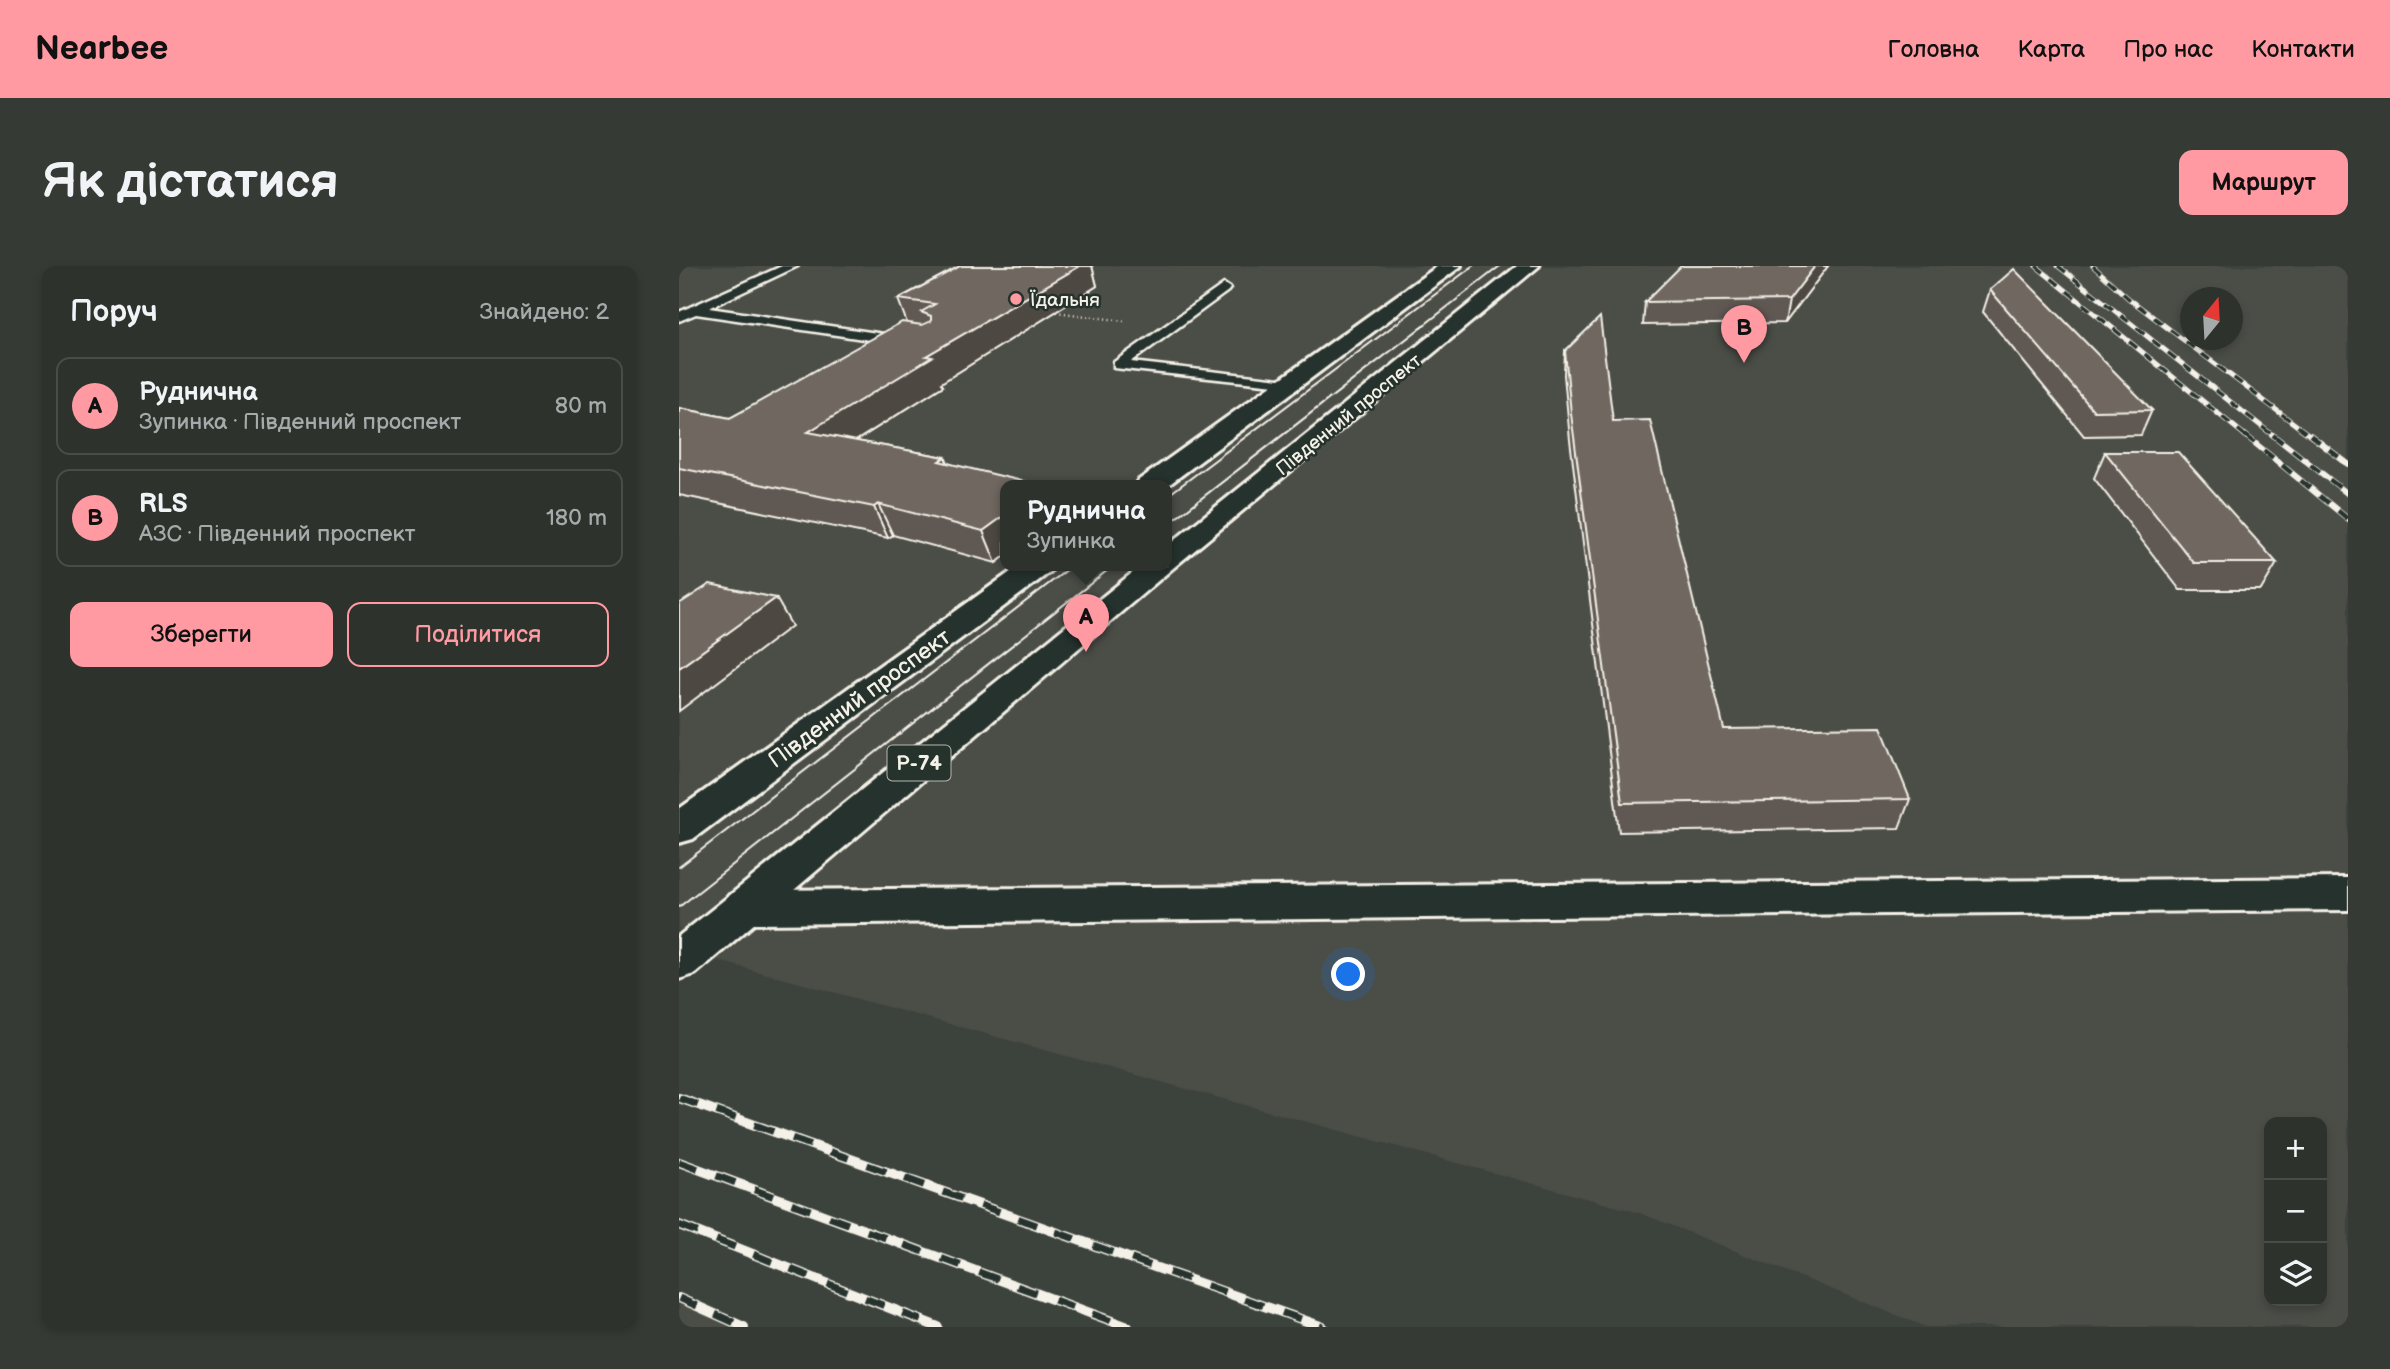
<!DOCTYPE html>
<html lang="uk">
<head>
<meta charset="utf-8">
<style>
	body { margin:0; font-family:"Balsamiq Sans",sans-serif; background:#353a35; color:#f1f3f6 }
	.controls { position:absolute; right:21px; bottom:21px; display:grid; overflow:hidden; border-radius:14px; box-shadow:0 4px 10px #0003 }
	.controls button { width:63px; height:63px; display:grid; place-items:center; padding:0; border:0; border-bottom:2px solid #484d49; background:#2d322d; color:#f1f3f6; font:35px sans-serif }
	.compass { position:absolute; left:1501px; top:21px; width:63px; height:63px; border-radius:50%; background:#2d322d; box-shadow:0 4px 10px #0003; rotate:18deg }
	.you { position:absolute; left:670px; top:709px; width:24px; height:24px; margin:-18px; border:5px solid #fff; border-radius:50%; background:#1a73e8; box-shadow:0 0 0 10px #1a73e833 }
	.badge { display:grid; place-items:center; width:46px; height:46px; border-radius:50%; background:#ff9aa2; color:#111; font-size:23px; font-weight:700 }
	.pin { position:absolute; translate:-50% -58px; filter:drop-shadow(0 2px 4px #0008) }
	.pin::after { content:''; position:absolute; top:37px; width:24px; height:21px; background:inherit; clip-path:polygon(0 0,100% 0,50% 100%) }
	.popup { position:absolute; left:321px; top:214px; width:172px; height:91px; box-sizing:border-box; display:grid; place-content:center; border-radius:14px; background:#2d322d; filter:drop-shadow(0 2px 5px #0005); font-size:23px; white-space:nowrap; color:#a7aaaa }
	.popup b { font-size:26px; color:#f1f3f6 }
	.popup::after { content:''; position:absolute; left:50%; top:100%; margin-left:-14px; border:14px solid transparent; border-top-color:#2d322d }
	.list { margin:0; padding:0; list-style:none }
	h2 { display:flex; justify-content:space-between; align-items:center; height:91px; margin:0; padding:0 28px; font-size:30px }
	h2 small { font-size:23px; font-weight:400; color:#a7aaaa }
	.list li { display:grid; grid-template-columns:46px 1fr auto; gap:21px; align-items:center; box-sizing:border-box; height:98px; margin:0 14px 14px; padding:0 14px; border:2px solid #484d49; border-radius:14px }
	.list b { display:block; font-size:26px; white-space:nowrap }
	.list p { margin:0; font-size:23px; white-space:nowrap; color:#a7aaaa }
	.list em { font-size:23px; font-style:normal; color:#a7aaaa }
	.actions { display:flex; gap:14px; padding:21px 28px }
	.actions a { flex:1; padding:16px 0; border:2px solid #ff9aa2; border-radius:14px; text-align:center; font-size:24px; color:#ff9aa2 }
	.actions .main { background:#ff9aa2; color:#111 }
	.icon { flex:none; width:38px; height:38px; fill:none; stroke:currentColor; stroke-width:2; stroke-linecap:round; stroke-linejoin:round }
	.map { position:relative; flex:none; width:1669px; height:1061px; overflow:hidden; border-radius:14px }
	header { display:flex; align-items:center; gap:42px; box-sizing:border-box; height:98px; padding:0 35px; background:#ff9aa2; color:#111 }
	header strong { font-size:33px }
	nav { display:flex; gap:38px; margin-inline-start:auto; font-size:24px }
	.intro { display:flex; align-items:center; justify-content:space-between; box-sizing:border-box; height:168px; padding:0 42px }
	h1 { margin:0; font-size:49px }
	.button { padding:18px 32px; border-radius:14px; background:#ff9aa2; color:#111; font-size:24px; font-weight:700 }
	main { display:flex; gap:42px; padding:0 42px }
	aside { flex:1; background:#2d322d; border-radius:14px; box-shadow:0 4px 10px #0003 }
	.map>svg:first-child { display:block }
	.built { fill:#4c4e47; fill-rule:evenodd }
	.lines { fill:none; stroke-linecap:round; stroke-linejoin:round }
	.service-casing { stroke:#f4f1e8; stroke-width:5 }
	.minor-casing { stroke:#f4f1e8; stroke-width:6 }
	.primary-casing { stroke:#f4f1e8; stroke-width:6 }
	.path { stroke:#f4f1e8; stroke-width:2.5; stroke-dasharray:1 3.5; stroke-linecap:butt }
	.service { fill:#26332d; fill-rule:evenodd }
	.minor { fill:#26332d; fill-rule:evenodd }
	.primary { fill:#26332d; fill-rule:evenodd }
	.tram { stroke:#f4f1e8; stroke-width:2 }
	.rail-far2-casing { stroke:#f4f1e8; stroke-width:5 }
	.rail-far1-casing { stroke:#f4f1e8; stroke-width:6 }
	.rail-casing { stroke:#f4f1e8; stroke-width:10 }
	.rail-far2 { stroke:#26332d; stroke-width:3.5; stroke-dasharray:10; stroke-linecap:butt }
	.rail-far1 { stroke:#26332d; stroke-width:4.5; stroke-dasharray:12; stroke-linecap:butt }
	.rail { stroke:#26332d; stroke-width:7; stroke-dasharray:20; stroke-linecap:butt }
	.wall { fill:#605953; stroke:#f4f1e8; stroke-width:2 }
	.shaded-wall { fill:#4e4943; stroke:#f4f1e8; stroke-width:2 }
	.building { fill:#706860; stroke:#f4f1e8; stroke-width:2 }
	.poi-dot { fill:#ff9aa2; stroke:#26332d; stroke-width:2.5 }
	.labels { text-anchor:middle; stroke-width:5; stroke-linejoin:round; paint-order:stroke }
	.far-poi-label { font-size:19px; fill:#f4f1e8; stroke:#26332d; text-anchor:start }
	.far-street-label { font-size:19px; fill:#f4f1e8; stroke:#26332d }
	.shield { fill:#26332d; stroke:#b6b8b0; stroke-width:2 }
	.shield-label { font-size:21px; font-weight:bold; fill:#f4f1e8 }
	.street-label { font-size:23px; fill:#f4f1e8; stroke:#26332d }
</style>
</head>
<body>
<header>
<strong>Nearbee</strong>
<nav><a>Головна</a><a>Карта</a><a>Про нас</a><a>Контакти</a></nav>
</header>
<div class="intro"><h1>Як дістатися</h1><a class="button">Маршрут</a></div>
<main>
<aside>
<h2>Поруч<small>Знайдено: 2</small></h2>
<ul class="list">
<li><span class="badge">A</span><div><b>Руднична</b><p>Зупинка · Південний проспект</p></div><em>80 m</em></li>
<li><span class="badge">B</span><div><b>RLS</b><p>АЗС · Південний проспект</p></div><em>180 m</em></li>
</ul>
<div class="actions"><a class="main">Зберегти</a><a>Поділитися</a></div>
</aside>
<div class="map">
<svg width="1669" height="1061" viewBox="0 0 1669 1061">
	<rect width="100%" height="100%" fill="#3c433c"/>
	<filter id="ink" filterUnits="userSpaceOnUse"><feTurbulence type="fractalNoise" baseFrequency=".0143" numOctaves="2"/><feDisplacementMap in="SourceGraphic" scale="14" xChannelSelector="R" yChannelSelector="G"/><feConvolveMatrix kernelMatrix="1 2 1 2 8 2 1 2 1" color-interpolation-filters="sRGB"/></filter>
	<g filter="url(#ink)">
		<g class="built">
			<path d="M 0,0 L 1669,0 L 1669,1061 L 1247,1061 L 961,947 L 0,684 ZM 1512,32 L 1554,32 L 1554,74 L 1512,74 ZM 326,220 L 488,220 L 488,300 L 326,300 ZM 1590,856 L 1643,856 L 1643,1035 L 1590,1035 Z"/>
			<path d="M 0,1036 L 58,1061 L 0,1061 Z"/>
		</g>
		<g class="lines">
			<g class="service-casing">
				<g id="service">
					<path d="M 103,0 L 119,0 L 30,42 L 225,71 L 232,75 L 225,79 L 17,48 L 0,55 L 0,46 Z"/>
					<path d="M 545,18 L 551,22 L 549,25 L 452,96 L 609,114 L 616,118 L 614,121 L 435,102 L 435,96 Z"/>
				</g>
			</g>
			<g class="minor-casing">
				<path id="minor" d="M 1669,612 L 1669,644 L 65,658 L 50,653 L 44,641 L 50,629 L 65,624 Z"/>
			</g>
			<g class="primary-casing">
				<g id="primary">
					<path d="M 759,0 L 782,0 L 488,220 L 456,220 L 460,214 Z"/>
					<path d="M 838,0 L 860,0 L 494,302 L 16,708 L 0,713 L 0,670 L 462,300 L 488,300 L 488,280 Z"/>
					<path d="M 340,300 L 375,300 L 371,306 L 14,573 L 0,577 L 0,543 Z"/>
				</g>
			</g>
			<path class="path" d="M 377,46 L 445,55"/>
			<use href="#service" class="service"/>
			<use href="#minor" class="minor"/>
			<use href="#primary" class="primary"/>
			<g class="tram">
				<path d="M 488,230 L 794,0"/>
				<path d="M 488,259 L 821,0"/>
				<path d="M 0,601 L 393,300"/>
				<path d="M 0,641 L 434,300"/>
			</g>
			<g class="rail-far2-casing">
				<g id="rail-far2">
					<path d="M 1357,0 L 1568,171"/>
					<path d="M 1379,0 L 1596,171"/>
					<path d="M 1414,0 L 1449,32 L 1633,171"/>
				</g>
			</g>
			<g class="rail-far1-casing">
				<g id="rail-far1">
					<path d="M 1566,169 L 1669,253"/>
					<path d="M 1594,169 L 1669,228"/>
					<path d="M 1631,169 L 1669,198"/>
				</g>
			</g>
			<g class="rail-casing">
				<g id="rail">
					<path d="M 0,832 L 644,1061"/>
					<path d="M 0,896 L 449,1061"/>
					<path d="M 0,959 L 259,1061"/>
					<path d="M 0,1032 L 65,1061"/>
				</g>
			</g>
			<use href="#rail-far2" class="rail-far2"/>
			<use href="#rail-far1" class="rail-far1"/>
			<use href="#rail" class="rail"/>
		</g>
		<g class="wall">
			<path d="M 281,0 L 413,0 L 418,20 L 262,117 L 264,120 L 177,175 L 266,191 L 269,197 L 326,220 L 326,290 L 317,297 L 214,269 L 209,272 L 0,229 L 0,142 L 51,152 L 228,57 L 219,33 Z"/>
			<path d="M 1149,0 L 1106,57 L 964,59 L 966,36 Z"/>
			<path d="M 1311,24 L 1473,144 L 1462,169 L 1405,170 L 1304,46 Z"/>
			<path d="M 886,85 L 934,155 L 1045,463 L 1231,533 L 1220,562 L 940,566 L 891,174 L 885,109 Z"/>
			<path d="M 1426,186 L 1598,297 L 1582,324 L 1501,324 L 1415,212 Z"/>
		</g>
		<g class="shaded-wall">
			<path d="M 401,0 L 413,0 L 418,20 L 262,117 L 264,120 L 143,196 L 129,166 L 247,90 Z"/>
			<path d="M 1136,0 L 1149,0 L 1106,57 L 1110,34 Z"/>
			<path d="M 266,191 L 279,222 L 260,195 Z"/>
			<path d="M 199,238 L 214,269 L 209,272 L 195,241 Z"/>
			<path d="M 326,249 L 326,290 L 317,297 L 304,265 Z"/>
			<path d="M 97,332 L 113,360 L 0,445 L 0,402 Z"/>
		</g>
		<g class="building">
			<path d="M 281,0 L 401,0 L 247,90 L 253,91 L 129,166 L 266,191 L 260,195 L 364,220 L 326,220 L 326,249 L 304,265 L 199,238 L 195,241 L 0,202 L 0,142 L 51,152 L 223,56 L 243,59 L 252,55 L 252,50 L 242,46 L 256,38 L 219,33 Z"/>
			<path d="M 1002,0 L 1136,0 L 1110,34 L 966,36 Z"/>
			<path d="M 1335,3 L 1473,144 L 1415,145 L 1311,24 Z"/>
			<path d="M 921,51 L 934,155 L 971,154 L 1045,463 L 1202,461 L 1231,533 L 943,537 L 892,148 L 886,85 Z"/>
			<path d="M 1426,186 L 1499,186 L 1598,297 L 1515,297 Z"/>
			<path d="M 31,318 L 97,332 L 0,402 L 0,338 Z"/>
		</g>
	</g>
	<circle class="poi-dot" cx="337" cy="33" r="7"/>
	<g class="labels">
		<g class="far-poi-label">
			<text x="351" y="40">Їдальня</text>
		</g>
		<g class="far-street-label">
			<text transform="translate(669 148) rotate(-39)" y="7">Південний проспект</text>
		</g>
		<rect class="shield" x="208.5" y="479.5" width="63" height="35" rx="5"/>
		<g class="shield-label">
			<text x="240" y="504">Р-74</text>
		</g>
		<g class="street-label">
			<text transform="translate(180 432) rotate(-36)" y="8">Південний проспект</text>
		</g>
	</g>
</svg>
<div class="controls">
<button>+</button>
<button>−</button>
<button><svg class="icon" aria-label="layers" viewBox="0 0 24 24"><path d="M12 4l9 5-9 5-9-5zM3 14l9 5 9-5"/></svg></button>
</div>
<svg class="compass" viewBox="-18 -18 36 36"><path d="M0-13l5 13h-10z" fill="#e53935"/><path d="M0 13l5-13h-10z" fill="#a7aaaa"/></svg>
<div class="you"></div>
<div class="pin badge" style="left:407px;top:386px">A</div>
<div class="popup"><b>Руднична</b>Зупинка</div>
<div class="pin badge" style="left:1065px;top:97px">B</div>
</div>
</main>
</body>
</html>
